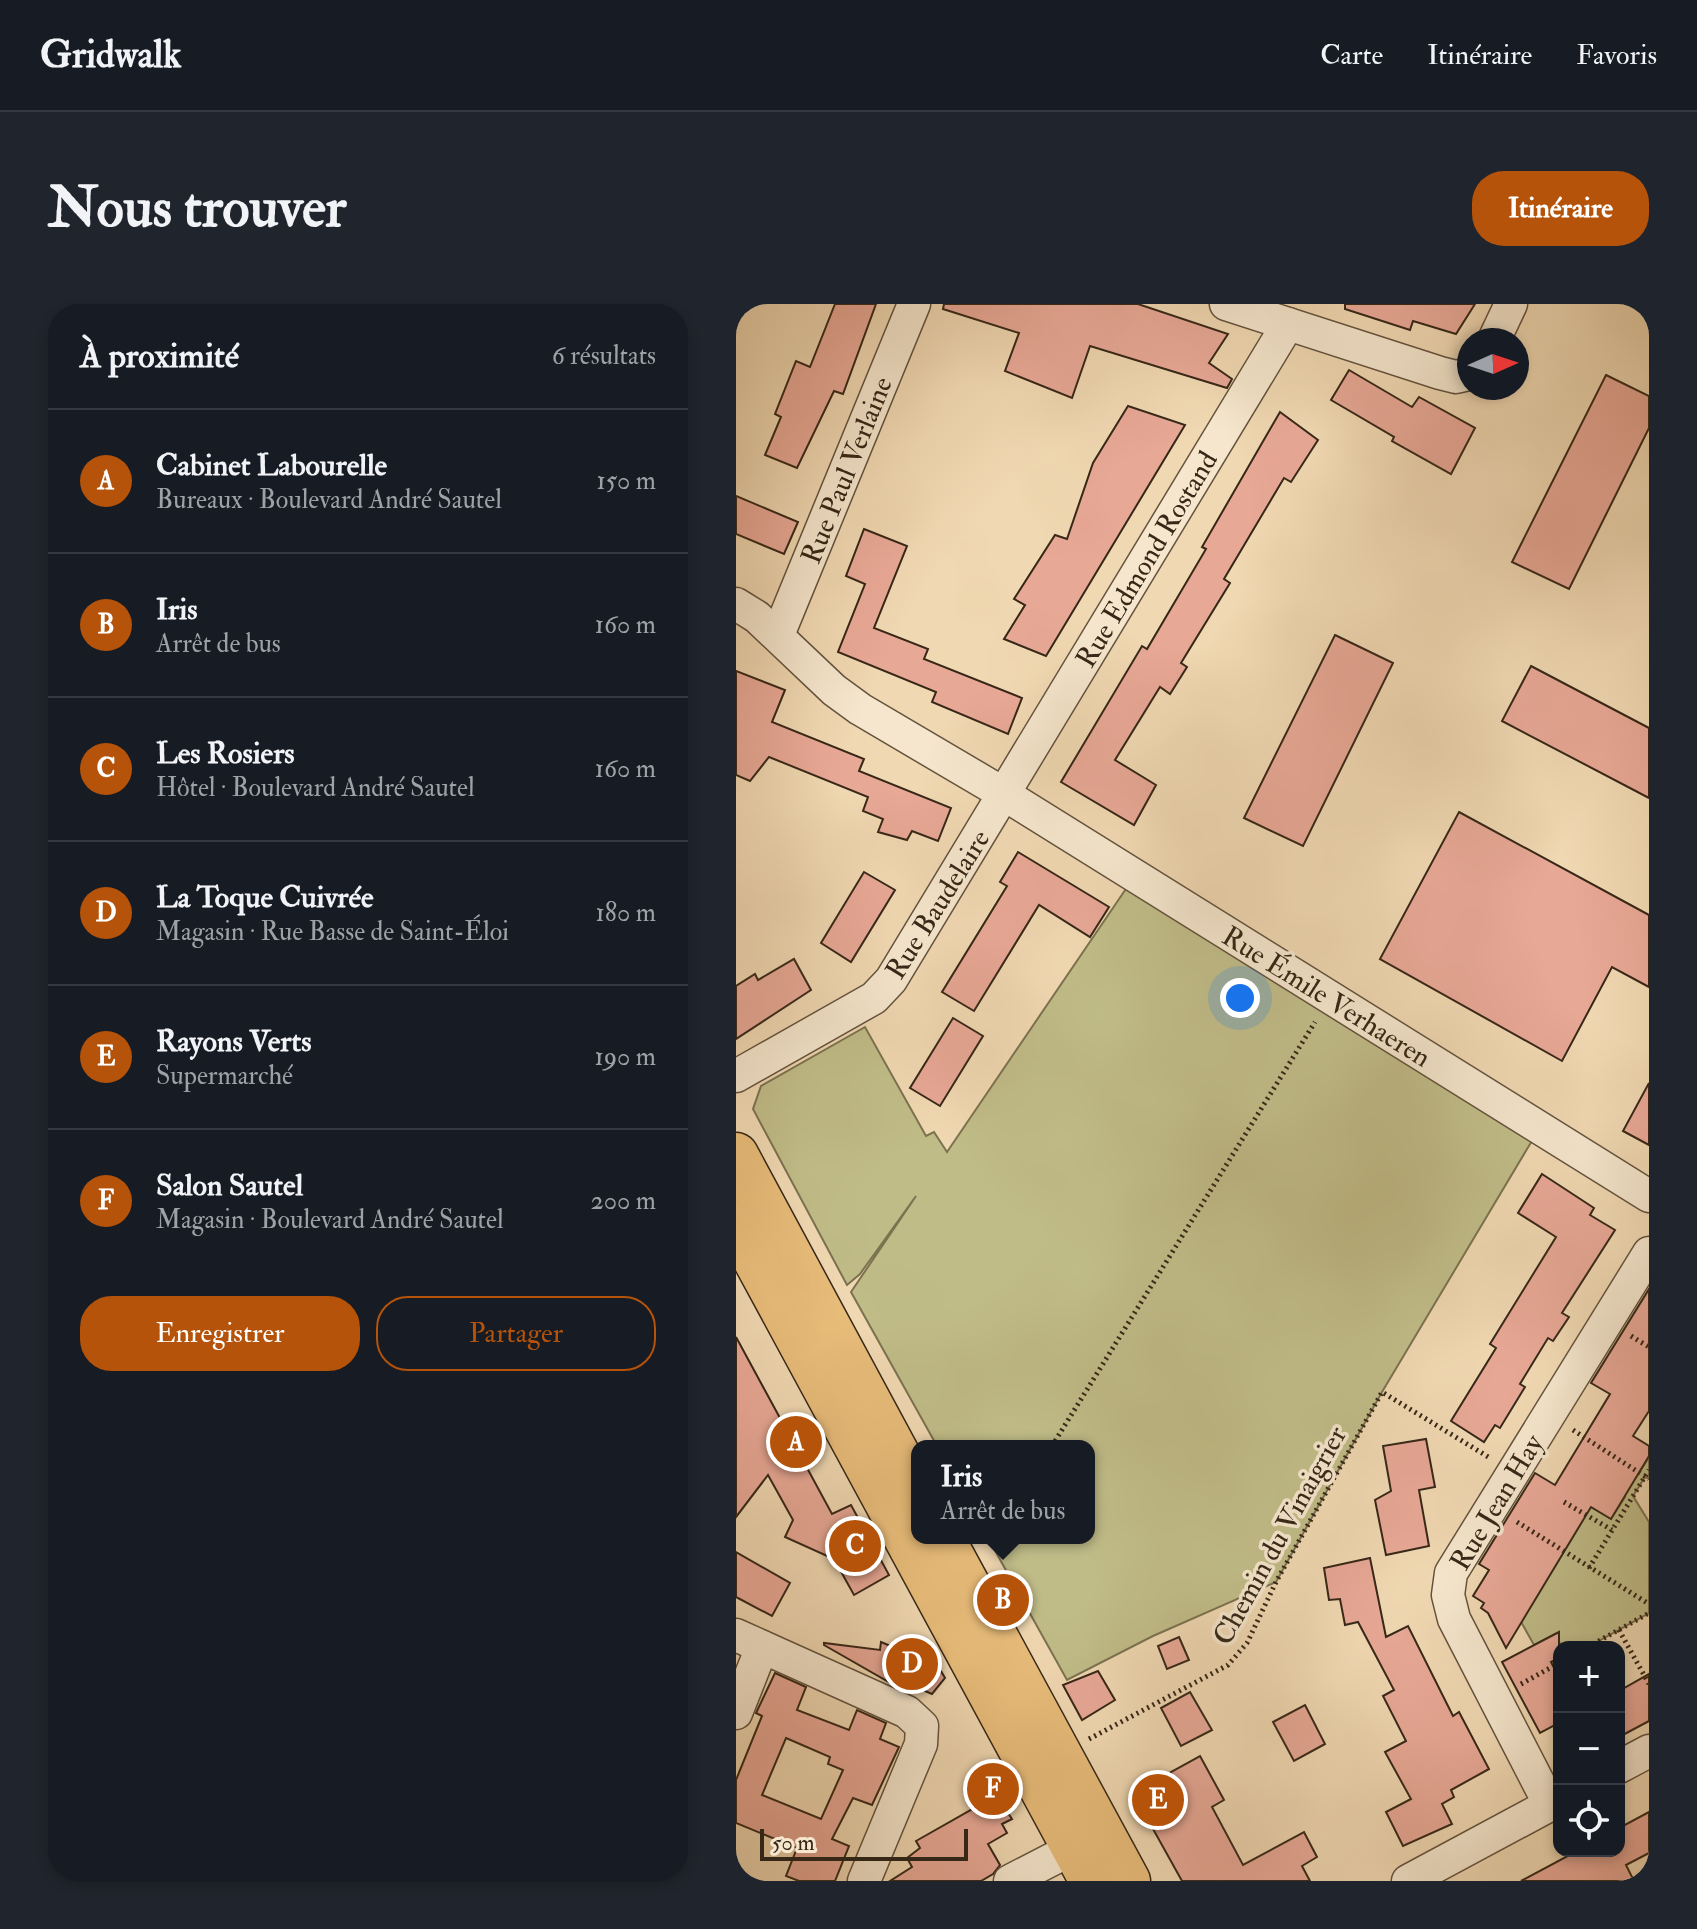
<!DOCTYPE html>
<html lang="fr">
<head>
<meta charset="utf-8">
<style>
	body { margin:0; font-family:"IM FELL Double Pica",serif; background:#20242c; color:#f1f3f6 }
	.controls { position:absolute; right:24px; bottom:24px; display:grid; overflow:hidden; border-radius:16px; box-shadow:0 4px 12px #0003 }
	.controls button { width:72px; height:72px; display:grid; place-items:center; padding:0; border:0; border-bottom:2px solid #363941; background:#171b24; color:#f1f3f6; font:40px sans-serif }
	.compass { position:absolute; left:721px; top:24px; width:72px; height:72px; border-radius:50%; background:#171b24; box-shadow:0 4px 12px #0003; rotate:87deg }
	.scale { position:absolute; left:24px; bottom:20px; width:208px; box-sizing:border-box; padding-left:8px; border:4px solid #362717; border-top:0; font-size:22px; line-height:28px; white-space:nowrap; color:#362717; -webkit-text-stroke:6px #f5e6cd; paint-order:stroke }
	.you { position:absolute; left:504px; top:694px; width:28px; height:28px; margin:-20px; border:6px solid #fff; border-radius:50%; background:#1a73e8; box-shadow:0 0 0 12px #1a73e833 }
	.badge { display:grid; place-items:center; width:52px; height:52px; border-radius:50%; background:#b45309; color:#fff; font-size:26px; font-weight:700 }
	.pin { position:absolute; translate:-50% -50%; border:4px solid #fff; box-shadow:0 2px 8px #0006 }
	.popup { position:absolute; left:175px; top:1136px; width:184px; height:104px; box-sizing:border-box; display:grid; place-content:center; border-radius:16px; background:#171b24; filter:drop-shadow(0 2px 6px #0005); font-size:26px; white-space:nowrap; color:#9ea1a6 }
	.popup b { font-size:30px; color:#f1f3f6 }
	.popup::after { content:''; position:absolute; left:50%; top:100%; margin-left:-16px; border:16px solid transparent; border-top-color:#171b24 }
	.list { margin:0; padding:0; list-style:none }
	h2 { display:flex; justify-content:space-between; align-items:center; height:104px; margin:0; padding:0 32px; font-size:34px }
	h2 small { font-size:26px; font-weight:400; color:#9ea1a6 }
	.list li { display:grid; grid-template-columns:52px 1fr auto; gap:24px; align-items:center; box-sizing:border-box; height:144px; padding:0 32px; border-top:2px solid #363941 }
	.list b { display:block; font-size:30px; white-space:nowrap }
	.list p { margin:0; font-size:26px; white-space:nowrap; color:#9ea1a6 }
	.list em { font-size:26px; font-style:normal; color:#9ea1a6 }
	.actions { display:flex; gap:16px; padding:24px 32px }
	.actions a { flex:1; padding:18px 0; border:2px solid #b45309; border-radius:32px; text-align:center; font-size:28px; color:#b45309 }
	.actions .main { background:#b45309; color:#fff }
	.icon { flex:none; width:44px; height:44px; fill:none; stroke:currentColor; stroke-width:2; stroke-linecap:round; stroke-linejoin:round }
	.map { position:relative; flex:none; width:913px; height:1577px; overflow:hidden; border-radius:32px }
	header { display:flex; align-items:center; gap:48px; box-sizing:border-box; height:112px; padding:0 40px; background:#171b24; border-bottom:2px solid #363941 }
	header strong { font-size:38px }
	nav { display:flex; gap:44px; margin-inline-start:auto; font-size:28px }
	.intro { display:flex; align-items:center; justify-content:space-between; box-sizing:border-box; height:192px; padding:0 48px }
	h1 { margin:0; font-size:56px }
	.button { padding:20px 36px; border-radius:32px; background:#b45309; color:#fff; font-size:28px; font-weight:700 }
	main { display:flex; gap:48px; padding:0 48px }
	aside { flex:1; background:#171b24; border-radius:32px; box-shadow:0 4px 12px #0003 }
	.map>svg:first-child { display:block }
	.green { fill:#c0bc88; stroke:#7b7250; stroke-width:2 }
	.building { fill:#e8a896; stroke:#362717; stroke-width:2; fill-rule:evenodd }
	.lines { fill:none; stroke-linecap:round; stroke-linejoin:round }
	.street-casing { stroke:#64533e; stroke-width:35 }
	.primary-casing { stroke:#362717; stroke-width:47 }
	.path { stroke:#362717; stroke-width:5; stroke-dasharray:2 4; stroke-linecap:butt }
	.street { stroke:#f5e6cd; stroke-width:32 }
	.primary { stroke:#e8bc79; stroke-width:44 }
	.labels { text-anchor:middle; stroke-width:7; stroke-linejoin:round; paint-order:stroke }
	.street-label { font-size:28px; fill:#362717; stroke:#f5e6cd }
</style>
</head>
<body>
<header>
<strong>Gridwalk</strong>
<nav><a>Carte</a><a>Itinéraire</a><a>Favoris</a></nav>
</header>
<div class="intro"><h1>Nous trouver</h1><a class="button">Itinéraire</a></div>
<main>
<aside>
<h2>À proximité<small>6 résultats</small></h2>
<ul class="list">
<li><span class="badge">A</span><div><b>Cabinet Labourelle</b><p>Bureaux · Boulevard André Sautel</p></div><em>150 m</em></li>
<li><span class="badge">B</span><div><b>Iris</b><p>Arrêt de bus</p></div><em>160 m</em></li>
<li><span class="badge">C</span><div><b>Les Rosiers</b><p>Hôtel · Boulevard André Sautel</p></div><em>160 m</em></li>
<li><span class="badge">D</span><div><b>La Toque Cuivrée</b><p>Magasin · Rue Basse de Saint-Éloi</p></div><em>180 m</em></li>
<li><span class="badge">E</span><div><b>Rayons Verts</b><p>Supermarché</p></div><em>190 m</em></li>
<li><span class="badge">F</span><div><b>Salon Sautel</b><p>Magasin · Boulevard André Sautel</p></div><em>200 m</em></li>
</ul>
<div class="actions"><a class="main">Enregistrer</a><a>Partager</a></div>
</aside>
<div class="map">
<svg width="913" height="1577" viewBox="0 0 913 1577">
	<rect width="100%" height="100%" fill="#f0d8b2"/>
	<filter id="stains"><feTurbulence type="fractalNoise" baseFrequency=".0025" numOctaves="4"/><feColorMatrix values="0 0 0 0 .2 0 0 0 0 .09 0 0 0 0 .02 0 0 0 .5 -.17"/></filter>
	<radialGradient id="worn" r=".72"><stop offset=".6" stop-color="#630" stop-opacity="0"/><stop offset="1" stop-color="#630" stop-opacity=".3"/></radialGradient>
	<g class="green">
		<path d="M 398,573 L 803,825 L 646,1088 L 540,1278 L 417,1332 L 331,1376 L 252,1234 L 353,1234 L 353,1142 L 201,1142 L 115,988 L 180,892 L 124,970 L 111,981 L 17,805 L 25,782 L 129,723 L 190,832 L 198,828 L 211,848 Z"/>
		<path d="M 913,1153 L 913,1175 L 909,1173 L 897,1192 L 913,1218 L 913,1309 L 852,1343 L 826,1343 L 819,1330 L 798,1341 L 779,1307 L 833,1190 L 875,1215 L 889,1193 L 868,1180 L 903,1169 Z"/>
	</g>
	<g class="building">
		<path d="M 99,0 L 140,0 L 107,90 L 98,87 L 61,164 L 29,151 L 45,113 L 39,110 L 60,57 L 74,63 Z"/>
		<path d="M 208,0 L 402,0 L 492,30 L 473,59 L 496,75 L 491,84 L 354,42 L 336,94 L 269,67 L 283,29 L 207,5 Z"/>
		<path d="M 609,0 L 739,0 L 720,30 L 677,17 L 674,26 L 609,5 Z"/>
		<path d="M 613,66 L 676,103 L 683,93 L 739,124 L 715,170 L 656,137 L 658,133 L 595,96 Z"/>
		<path d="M 870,71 L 913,92 L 913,124 L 833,285 L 776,258 Z"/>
		<path d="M 392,102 L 449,121 L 310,352 L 268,335 L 289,301 L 278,295 L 319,231 L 331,235 L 357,159 Z"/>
		<path d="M 544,108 L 582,136 L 555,178 L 548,174 L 488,275 L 494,279 L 445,359 L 451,363 L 434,390 L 424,383 L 379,456 L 420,481 L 398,521 L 325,478 L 406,342 L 411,345 L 470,245 L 466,243 Z"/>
		<path d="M 0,192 L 62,218 L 48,250 L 0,230 Z"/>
		<path d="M 128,225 L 171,242 L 138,324 L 192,345 L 188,355 L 286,394 L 272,430 L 196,398 L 200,388 L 102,348 L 129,280 L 110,272 Z"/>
		<path d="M 599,331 L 657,359 L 567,542 L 508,514 Z"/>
		<path d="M 795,362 L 913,424 L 913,494 L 766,417 Z"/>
		<path d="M 0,367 L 49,386 L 36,418 L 128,455 L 123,467 L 215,504 L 202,537 L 176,527 L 171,536 L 142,528 L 147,515 L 127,507 L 132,493 L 33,453 L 14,477 L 0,471 Z"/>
		<path d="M 723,508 L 913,611 L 913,683 L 876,663 L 826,757 L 644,655 Z"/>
		<path d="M 282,548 L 373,603 L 354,633 L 303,601 L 238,707 L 206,688 L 271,582 L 264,578 Z"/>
		<path d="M 128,568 L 159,586 L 115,658 L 85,639 Z"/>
		<path d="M 58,655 L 75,686 L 0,735 L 0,682 L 19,670 L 22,676 Z"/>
		<path d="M 217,714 L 247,732 L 204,802 L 174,784 Z"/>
		<path d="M 913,779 L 913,841 L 887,827 Z"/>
		<path d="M 806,870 L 858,904 L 854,911 L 879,926 L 826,1009 L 833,1013 L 817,1037 L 812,1034 L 784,1080 L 789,1083 L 764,1124 L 759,1121 L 748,1138 L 715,1117 L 760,1044 L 754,1040 L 820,933 L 782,909 Z"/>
		<path d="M 913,985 L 913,1107 L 897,1132 L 913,1142 L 913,1152 L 875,1215 L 855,1203 L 770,1344 L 752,1309 L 745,1304 L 748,1299 L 737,1292 L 753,1266 L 743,1260 L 799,1169 L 819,1181 L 874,1090 L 855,1079 Z"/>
		<path d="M 0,1033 L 96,1210 L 115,1201 L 153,1271 L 118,1291 L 98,1255 L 49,1233 L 57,1216 L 32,1171 L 0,1213 Z"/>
		<path d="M 690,1135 L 699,1183 L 683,1186 L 693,1242 L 650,1251 L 639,1196 L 655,1187 L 647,1142 Z"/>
		<path d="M 0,1248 L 54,1279 L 36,1312 L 0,1293 Z"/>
		<path d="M 634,1254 L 650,1333 L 672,1322 L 717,1412 L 723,1408 L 753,1465 L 715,1486 L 718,1493 L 706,1500 L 716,1520 L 667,1542 L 650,1508 L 675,1495 L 649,1448 L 670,1437 L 647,1392 L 658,1386 L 622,1318 L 609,1321 L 604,1295 L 593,1296 L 588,1264 Z"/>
		<path d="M 823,1328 L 823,1354 L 815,1358 L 823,1373 L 823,1419 L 804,1429 L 766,1358 Z"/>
		<path d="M 443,1333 L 453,1356 L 431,1365 L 422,1342 Z"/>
		<path d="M 145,1338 L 202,1362 L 209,1374 L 196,1390 L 168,1378 L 165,1385 L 88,1341 L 88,1339 L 144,1346 Z"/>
		<path d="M 362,1367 L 379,1396 L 346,1416 L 327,1381 Z"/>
		<path d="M 39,1369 L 70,1383 L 61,1406 L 113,1426 L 121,1406 L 150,1419 L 144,1435 L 163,1443 L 136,1501 L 117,1494 L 96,1535 L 113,1542 L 99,1577 L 63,1577 L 50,1572 L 61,1544 L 0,1519 L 0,1476 L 26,1412 L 20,1409 ZM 50,1434 L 94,1453 L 92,1460 L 107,1466 L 85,1515 L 26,1491 Z"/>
		<path d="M 913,1370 L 913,1417 L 883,1433 L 883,1387 Z"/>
		<path d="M 454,1388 L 476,1426 L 445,1442 L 425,1404 Z"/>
		<path d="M 569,1401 L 589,1440 L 558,1457 L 537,1418 Z"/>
		<path d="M 464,1452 L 488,1496 L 476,1503 L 507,1561 L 568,1528 L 581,1553 L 566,1562 L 574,1577 L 446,1577 L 397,1489 Z"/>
		<path d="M 266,1478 L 279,1502 L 270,1506 L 276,1515 L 266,1520 L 271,1529 L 252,1540 L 264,1561 L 257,1570 L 245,1577 L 154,1577 L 176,1563 L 171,1554 L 184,1544 L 180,1537 L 238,1504 L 234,1496 Z"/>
		<path d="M 913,1508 L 913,1549 L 890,1561 L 898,1577 L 785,1577 L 841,1547 L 883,1548 L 883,1524 Z"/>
	</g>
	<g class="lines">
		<g class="street-casing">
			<g id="street">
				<path d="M 490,0 L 704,69 L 720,73 L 733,70"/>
				<path d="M 758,36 L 775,0"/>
				<path d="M 0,300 L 21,313 L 98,386 L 124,405 L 258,484 L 913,892"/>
				<path d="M 42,331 L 178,0"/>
				<path d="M 0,772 L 138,694 L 155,676 L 552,20"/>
				<path d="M 0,1331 L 171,1408 L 186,1422 L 185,1440 L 128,1577"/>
				<path d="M 0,1409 L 26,1343"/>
				<path d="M 883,1463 L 913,1447"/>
				<path d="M 814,1501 L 718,1315 L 712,1291 L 715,1269 L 913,949"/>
				<path d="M 274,1577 L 338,1544"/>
				<path d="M 672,1577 L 823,1496"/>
			</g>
		</g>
		<g class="primary-casing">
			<g id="primary">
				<path d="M 0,851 L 181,1187"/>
				<path d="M 0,920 L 356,1577"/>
				<path d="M 206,1234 L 392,1577"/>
			</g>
		</g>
		<g class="path">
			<path d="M 895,1032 L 913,1043"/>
			<path d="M 837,1126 L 913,1175"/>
			<path d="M 316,1142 L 579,718"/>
			<path d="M 828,1198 L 876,1226"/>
			<path d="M 781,1218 L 913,1300"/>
			<path d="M 853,1264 L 913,1166"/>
			<path d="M 883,1326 L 913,1380"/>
			<path d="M 852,1343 L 913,1309"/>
			<path d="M 785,1380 L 823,1359"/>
			<path d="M 353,1435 L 492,1361 L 511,1339 L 540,1278 L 646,1088 L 754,1154"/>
		</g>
		<use href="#street" class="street"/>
		<use href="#primary" class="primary"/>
	</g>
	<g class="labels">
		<g class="street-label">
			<text transform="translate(110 166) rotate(-68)" y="10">Rue Paul Verlaine</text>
			<text transform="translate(410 255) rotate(-59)" y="10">Rue Edmond Rostand</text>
			<text transform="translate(201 600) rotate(-58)" y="10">Rue Baudelaire</text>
			<text transform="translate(591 692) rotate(32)" y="10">Rue Émile Verhaeren</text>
			<text transform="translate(760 1198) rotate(-59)" y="10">Rue Jean Hay</text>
			<text transform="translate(543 1231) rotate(-61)" y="10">Chemin du Vinaigrier</text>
		</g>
	</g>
	<rect width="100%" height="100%" filter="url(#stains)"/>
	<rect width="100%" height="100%" fill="url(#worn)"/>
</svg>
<div class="controls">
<button>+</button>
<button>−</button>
<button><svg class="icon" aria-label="locate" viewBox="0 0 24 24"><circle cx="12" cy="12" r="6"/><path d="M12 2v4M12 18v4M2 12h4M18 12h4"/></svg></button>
</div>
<svg class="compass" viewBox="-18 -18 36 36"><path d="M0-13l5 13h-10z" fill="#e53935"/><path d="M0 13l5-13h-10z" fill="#9ea1a6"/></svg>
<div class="scale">50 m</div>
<div class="you"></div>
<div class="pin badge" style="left:60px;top:1138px">A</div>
<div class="pin badge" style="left:267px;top:1296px">B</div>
<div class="popup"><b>Iris</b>Arrêt de bus</div>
<div class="pin badge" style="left:119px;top:1242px">C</div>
<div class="pin badge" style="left:176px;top:1360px">D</div>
<div class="pin badge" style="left:422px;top:1496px">E</div>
<div class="pin badge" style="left:257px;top:1485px">F</div>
</div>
</main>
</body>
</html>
